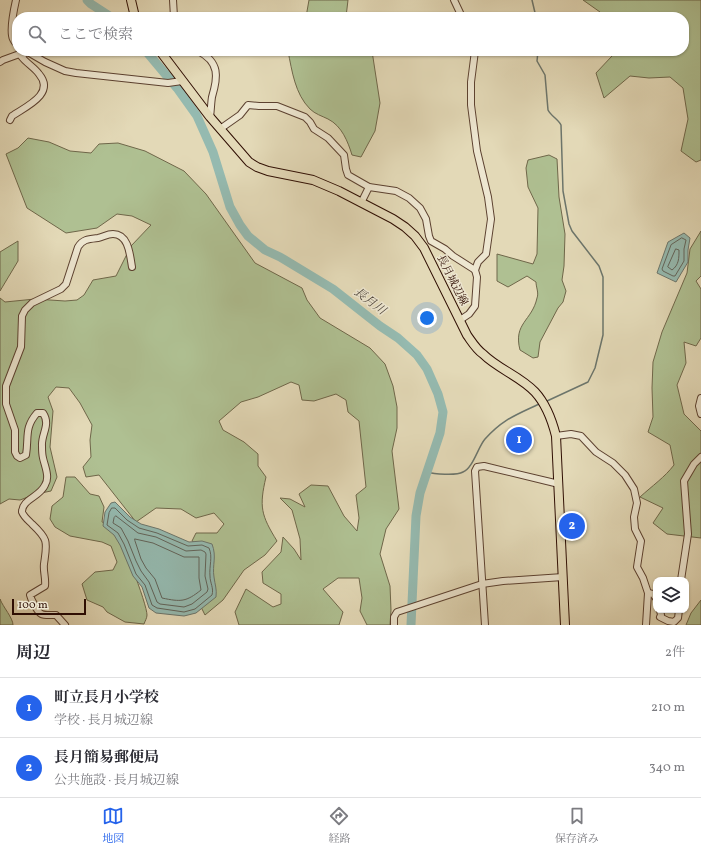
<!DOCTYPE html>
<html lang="ja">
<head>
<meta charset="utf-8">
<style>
	body { margin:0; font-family:Vollkorn,"Noto Serif JP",serif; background:#f7f7f7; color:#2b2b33 }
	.controls { position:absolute; right:12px; bottom:12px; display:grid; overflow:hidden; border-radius:8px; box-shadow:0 1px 3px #0004 }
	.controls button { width:36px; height:36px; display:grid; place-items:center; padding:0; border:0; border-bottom:1px solid #e1e1e2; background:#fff; color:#2b2b33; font:20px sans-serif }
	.scale { position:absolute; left:12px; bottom:10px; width:74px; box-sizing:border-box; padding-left:4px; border:2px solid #2f0e03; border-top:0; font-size:11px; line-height:14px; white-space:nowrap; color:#2f0e03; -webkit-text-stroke:3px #ede6d0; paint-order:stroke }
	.you { position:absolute; left:427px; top:318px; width:14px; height:14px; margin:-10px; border:3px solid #fff; border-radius:50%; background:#1a73e8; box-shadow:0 0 0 6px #1a73e833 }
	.badge { display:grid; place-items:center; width:26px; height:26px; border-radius:50%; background:#2563eb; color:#fff; font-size:13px; font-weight:700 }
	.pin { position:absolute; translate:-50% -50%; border:2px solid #fff; box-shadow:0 1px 4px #0006 }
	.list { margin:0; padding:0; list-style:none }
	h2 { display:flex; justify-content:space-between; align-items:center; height:52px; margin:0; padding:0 16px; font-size:17px }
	h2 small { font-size:13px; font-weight:400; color:#7c7c81 }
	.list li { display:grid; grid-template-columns:26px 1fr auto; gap:12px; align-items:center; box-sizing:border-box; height:60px; padding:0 16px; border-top:1px solid #e1e1e2 }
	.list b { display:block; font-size:15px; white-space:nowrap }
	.list p { margin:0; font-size:13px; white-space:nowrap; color:#7c7c81 }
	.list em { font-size:13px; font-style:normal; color:#7c7c81 }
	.icon { flex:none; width:22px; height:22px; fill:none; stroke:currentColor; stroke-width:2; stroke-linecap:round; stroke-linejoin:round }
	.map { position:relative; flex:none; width:701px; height:625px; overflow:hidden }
	.search { position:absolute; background:#fff; box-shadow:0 1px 3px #0004; left:12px; right:12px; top:12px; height:44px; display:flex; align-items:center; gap:10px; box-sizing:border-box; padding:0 14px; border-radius:16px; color:#7c7c81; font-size:15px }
	.sheet { height:172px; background:#fff }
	nav { display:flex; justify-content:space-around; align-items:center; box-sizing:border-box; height:56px; border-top:1px solid #e1e1e2; background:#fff; font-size:11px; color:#7c7c81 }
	nav a { display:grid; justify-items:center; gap:2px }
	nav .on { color:#2563eb }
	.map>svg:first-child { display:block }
	.green { fill:#afc092; stroke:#6f674a }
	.water { fill:#95bab0; stroke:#6c756b }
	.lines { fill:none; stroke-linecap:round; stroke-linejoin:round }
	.shore { stroke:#62645a; stroke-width:1 }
	.stream { stroke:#6c756b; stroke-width:1.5 }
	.river { stroke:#95bab0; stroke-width:9 }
	.minor-casing { stroke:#5c4130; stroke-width:8 }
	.major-casing { stroke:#2f0e03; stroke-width:10 }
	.minor { stroke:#ede6d0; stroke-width:6 }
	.major { stroke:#e3d9b7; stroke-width:8 }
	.labels { text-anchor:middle; stroke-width:3; stroke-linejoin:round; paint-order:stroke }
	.street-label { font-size:11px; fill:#2f0e03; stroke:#ede6d0 }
	.water-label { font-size:12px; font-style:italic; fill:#534a40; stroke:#ede6d0 }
</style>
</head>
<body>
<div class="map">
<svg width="701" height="625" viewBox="0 0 701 625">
	<rect width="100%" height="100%" fill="#e3d9b7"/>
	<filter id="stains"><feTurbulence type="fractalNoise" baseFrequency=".005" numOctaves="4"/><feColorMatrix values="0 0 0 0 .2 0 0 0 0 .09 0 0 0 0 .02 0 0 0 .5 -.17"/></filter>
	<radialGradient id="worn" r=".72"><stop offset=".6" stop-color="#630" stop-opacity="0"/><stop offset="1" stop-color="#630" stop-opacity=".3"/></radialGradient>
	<g class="green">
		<path d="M 309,0 L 348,0 L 346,17 L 306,17 Z"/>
		<path d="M 583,0 L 701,0 L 701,160 L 696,162 L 681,151 L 688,119 L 683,88 L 670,77 L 649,78 L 630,76 L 604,98 L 596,73 L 612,56 L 609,51 L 684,51 L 684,17 L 601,17 L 600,12 Z"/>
		<path d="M 288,51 L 372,51 L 380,103 L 375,131 L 361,157 L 352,155 C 348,142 342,126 328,119 C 322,116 315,114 310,109 C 295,94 292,71 288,51 Z"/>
		<path d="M 28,138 L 49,142 L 70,151 L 91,153 L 99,144 L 118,143 L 145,151 L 184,171 L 206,194 L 255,263 L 302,288 L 307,300 L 320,318 L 370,348 L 385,364 L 393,386 L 397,407 L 397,428 L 392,451 L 399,509 L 386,529 L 380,554 L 390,586 L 391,610 L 390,625 L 367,625 L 360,611 L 362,598 L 359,578 L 338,578 L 323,589 L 343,612 L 339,625 L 239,625 L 235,612 L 246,589 L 273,607 L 281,604 L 281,594 L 263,583 L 262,572 L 281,552 L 283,537 L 294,549 L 301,560 L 300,539 L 292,510 L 280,498 L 290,499 L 305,507 L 299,494 L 311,485 L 328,486 L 344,516 L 357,531 L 359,518 L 356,495 L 366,487 L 359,421 L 348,412 L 346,400 L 336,394 L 314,401 L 302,400 L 299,385 L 291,382 L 258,397 L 241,402 L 219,421 L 223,430 L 244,442 L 258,454 L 258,466 L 266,477 C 259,507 261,515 277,541 L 265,555 L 244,570 L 223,600 L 205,615 L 198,601 L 207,550 L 192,541 L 196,533 L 217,533 L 224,524 L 214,513 L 196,518 L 181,509 L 156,508 L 136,522 L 99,475 L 86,477 L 83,467 L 91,457 L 90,440 L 92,425 L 80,403 L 69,388 L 56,387 L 48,397 L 53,411 L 50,447 L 57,477 L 51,491 L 36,494 L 20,500 L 9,499 L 0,504 L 0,298 L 5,302 L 35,299 L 65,301 L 77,300 L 84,295 L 93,280 L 116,276 L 131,246 L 151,225 L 132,216 L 117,214 L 97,228 L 66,233 L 27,208 L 6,154 L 18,148 Z"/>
		<path d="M 549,155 L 557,159 L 559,197 L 565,234 L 564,266 L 562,280 L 566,291 L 563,302 L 558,308 L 540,342 L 538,357 L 533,358 L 520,350 C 513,323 532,321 537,298 C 539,293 536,287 536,282 L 527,276 L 508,287 L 497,281 L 497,254 L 533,264 L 537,254 L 538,208 L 528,187 L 526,168 L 528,160 Z"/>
		<path d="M 701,231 L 701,276 L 696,281 L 701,289 L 701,338 L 696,346 L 684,342 L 686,363 L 677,385 L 684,414 L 701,431 L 701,538 L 667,534 L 653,523 L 663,508 L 640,497 C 652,486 665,477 674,465 L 670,445 L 648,432 L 653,417 L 652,388 L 653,362 L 662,332 L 687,273 L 690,249 Z"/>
		<path d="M 18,241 L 18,261 L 0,291 L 0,252 Z"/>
		<path d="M 66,477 L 75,477 L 90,494 L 99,496 L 104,507 L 102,522 C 105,523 109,524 111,526 C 120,532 147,604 147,615 C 147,618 145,621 144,624 L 125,622 L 107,612 L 103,607 L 87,600 L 82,584 L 95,572 L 113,570 L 117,562 L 111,546 L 102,542 L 70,536 L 55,527 L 50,519 L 52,506 L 63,497 Z"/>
		<path d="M 0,599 C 3,607 13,618 13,625 L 0,625 Z"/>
		<path d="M 701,600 L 701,625 L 686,625 L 691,613 Z"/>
	</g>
	<g class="water">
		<path d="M 684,233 L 690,238 L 688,250 L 688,262 L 676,282 L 657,273 L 668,242 Z"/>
		<path d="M 115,502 L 130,517 L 141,524 L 159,529 L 189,542 L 202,541 L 212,544 C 217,557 212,565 214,577 C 215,585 217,589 216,597 L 196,613 L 184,616 L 156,613 L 149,608 L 142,587 L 133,576 L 120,545 L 114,535 L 103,526 L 105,512 L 111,503 Z"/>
	</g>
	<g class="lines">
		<g class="shore">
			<path d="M 682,238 L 686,240 L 684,249 L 684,261 L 675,276 L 673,276 L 663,271 L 662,269 L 671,245 Z"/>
			<path d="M 676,249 L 679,250 C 679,258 679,265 672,270 L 668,267 Z"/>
			<path d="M 112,508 L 115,508 L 127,520 L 139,528 L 157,533 L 188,546 L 202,545 L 209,548 C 213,557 209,566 210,576 C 210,583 214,588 212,595 L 195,609 L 184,612 L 157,608 L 152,605 L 145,585 L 136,574 L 124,544 L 118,533 L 107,525 L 109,513 Z"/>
			<path d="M 116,516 L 138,533 L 156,537 L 186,551 L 201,550 L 205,552 L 206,554 L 205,576 L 208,589 L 207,592 L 192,604 L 184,607 L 160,604 L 157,602 L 149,582 L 141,571 L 136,561 L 128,541 L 121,528 L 113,523 L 114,518 Z"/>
			<path d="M 135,539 L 153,543 L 184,557 L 199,557 L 199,578 L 201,590 C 186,602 181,602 162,598 L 155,579 L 146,568 L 141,559 L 135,541 Z"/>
		</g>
		<g class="stream">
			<path d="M 532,0 L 536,17"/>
			<path d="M 538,51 L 537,61 L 545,75 L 548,110 C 551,116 558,119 561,125 L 563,191 L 569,224 L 572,231 L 599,266 L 603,277 L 603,335 L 595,368 L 588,382 L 547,401"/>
			<path d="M 426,472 C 434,474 456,476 463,472 C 473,468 478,447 485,439 C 503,419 516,415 539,404"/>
		</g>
		<g class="river">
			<path d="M 87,0 L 91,4 L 111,17"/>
			<path d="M 146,51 L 177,88 L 197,116 L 213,152 L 230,207 L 240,225 L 248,236 L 265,250 L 280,257 L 333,289 L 380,326 L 398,338 L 417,355 L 427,369 L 438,394 L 443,412 L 440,433 L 420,493 L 416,516 L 411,625"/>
		</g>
		<g class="minor-casing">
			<g id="minor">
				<path d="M 16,0 C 14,9 9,31 13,39 C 13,40 16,44 17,44"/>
				<path d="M 173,0 L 174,17"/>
				<path d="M 454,0 L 462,17"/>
				<path d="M 26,51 L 45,62 L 65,71 L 76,73 L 168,83 L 182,81"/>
				<path d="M 198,51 C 220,62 218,77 212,97 C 211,103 211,110 210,117"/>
				<path d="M 0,62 L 3,60 L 25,52"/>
				<path d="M 10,120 L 12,116 C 25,107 56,94 39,74 C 34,67 26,63 21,56 L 27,52"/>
				<path d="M 220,129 L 240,115 L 248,105 L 259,106 L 277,106 L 305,117 L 310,122 L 314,129 L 328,138 L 344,155 L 346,169 L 348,175 L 369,187 L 396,191 L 409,198 L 420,208 L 426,219 L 429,236 L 431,241 L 445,249 L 453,256 L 475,270"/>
				<path d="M 361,203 L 369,187"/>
				<path d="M 460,320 L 469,314 L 475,306 L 477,277 L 475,270 L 478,262 L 486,254 L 491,219 L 488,197 L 477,151 L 471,105 L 471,82 L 475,51"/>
				<path d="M 701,398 L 699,406 L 701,414"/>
				<path d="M 556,436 L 571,434 L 581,436 L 596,452 L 613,463 L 625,475 L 634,489 L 637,503 L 634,517 L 635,529 L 641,541 L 637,567 L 643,578 L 648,593 L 646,625"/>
				<path d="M 681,580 L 688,534 L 684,481 L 694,464 L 701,457"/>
				<path d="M 648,593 L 653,594 L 656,598"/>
				<path d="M 660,610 L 661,615 L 660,617 L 668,621 L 674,622 L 678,618 L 679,610"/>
				<path d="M 65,625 L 56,615 C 43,615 40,617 34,604 C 32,601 31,599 30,595 L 45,586 C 46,578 43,571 44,564 C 47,542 49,540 32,524 C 28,520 24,517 22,512 C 22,499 40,497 45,485 C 50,477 45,467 43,458 C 42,454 42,450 42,446 C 41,434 51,425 43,413 L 37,413 C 24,428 29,437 26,455 L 20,458 L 17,456 L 15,452 L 15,430 L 6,404 L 6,386 L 21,347 L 22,316 L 25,310 L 32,303 L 61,289 L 66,284 L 78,247 C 83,239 89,239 98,238 C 103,237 107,234 113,234 C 129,234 130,256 132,267"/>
				<path d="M 394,625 L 394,617 L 397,612 L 482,584 L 503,581 L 563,577"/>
				<path d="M 485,625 L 475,471 L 477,467 L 484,466 L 559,484"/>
			</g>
		</g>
		<g class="major-casing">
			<g id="major">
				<path d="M 131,0 L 135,17"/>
				<path d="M 160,51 L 210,117 L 249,162 L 257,167 L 268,171 L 313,180 L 339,191 L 393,219 L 405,227 L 415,236 L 424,248 L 467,335 C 472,342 476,349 483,354 C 498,369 520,376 535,392 C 546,404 552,420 556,436 L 565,625"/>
			</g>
		</g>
		<use href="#minor" class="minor"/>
		<use href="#major" class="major"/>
	</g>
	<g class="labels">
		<g class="street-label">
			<text transform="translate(453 280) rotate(63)" y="4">長月城辺線</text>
		</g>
		<g class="water-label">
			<text transform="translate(370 301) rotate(37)" y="4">長月川</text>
		</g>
	</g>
	<rect width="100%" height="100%" filter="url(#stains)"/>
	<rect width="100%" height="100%" fill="url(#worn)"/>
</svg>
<div class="controls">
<button><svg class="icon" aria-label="layers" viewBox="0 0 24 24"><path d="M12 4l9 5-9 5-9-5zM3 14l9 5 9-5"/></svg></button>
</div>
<div class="scale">100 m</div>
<div class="you"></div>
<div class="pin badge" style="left:519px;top:440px">1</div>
<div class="pin badge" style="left:572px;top:526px">2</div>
<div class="search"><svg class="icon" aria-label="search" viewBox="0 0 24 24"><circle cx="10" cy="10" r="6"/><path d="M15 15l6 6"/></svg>ここで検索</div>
</div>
<section class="sheet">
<h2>周辺<small>2件</small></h2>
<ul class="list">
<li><span class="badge">1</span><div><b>町立長月小学校</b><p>学校 · 長月城辺線</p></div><em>210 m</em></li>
<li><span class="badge">2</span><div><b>長月簡易郵便局</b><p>公共施設 · 長月城辺線</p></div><em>340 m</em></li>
</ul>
</section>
<nav>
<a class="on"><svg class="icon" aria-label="map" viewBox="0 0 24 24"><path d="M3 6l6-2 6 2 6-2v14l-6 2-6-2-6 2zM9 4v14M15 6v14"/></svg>地図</a>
<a><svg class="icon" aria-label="directions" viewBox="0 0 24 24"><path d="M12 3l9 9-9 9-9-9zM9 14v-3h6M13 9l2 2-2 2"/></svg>経路</a>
<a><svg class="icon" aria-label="saved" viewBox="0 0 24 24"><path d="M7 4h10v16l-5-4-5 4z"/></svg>保存済み</a>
</nav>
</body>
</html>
